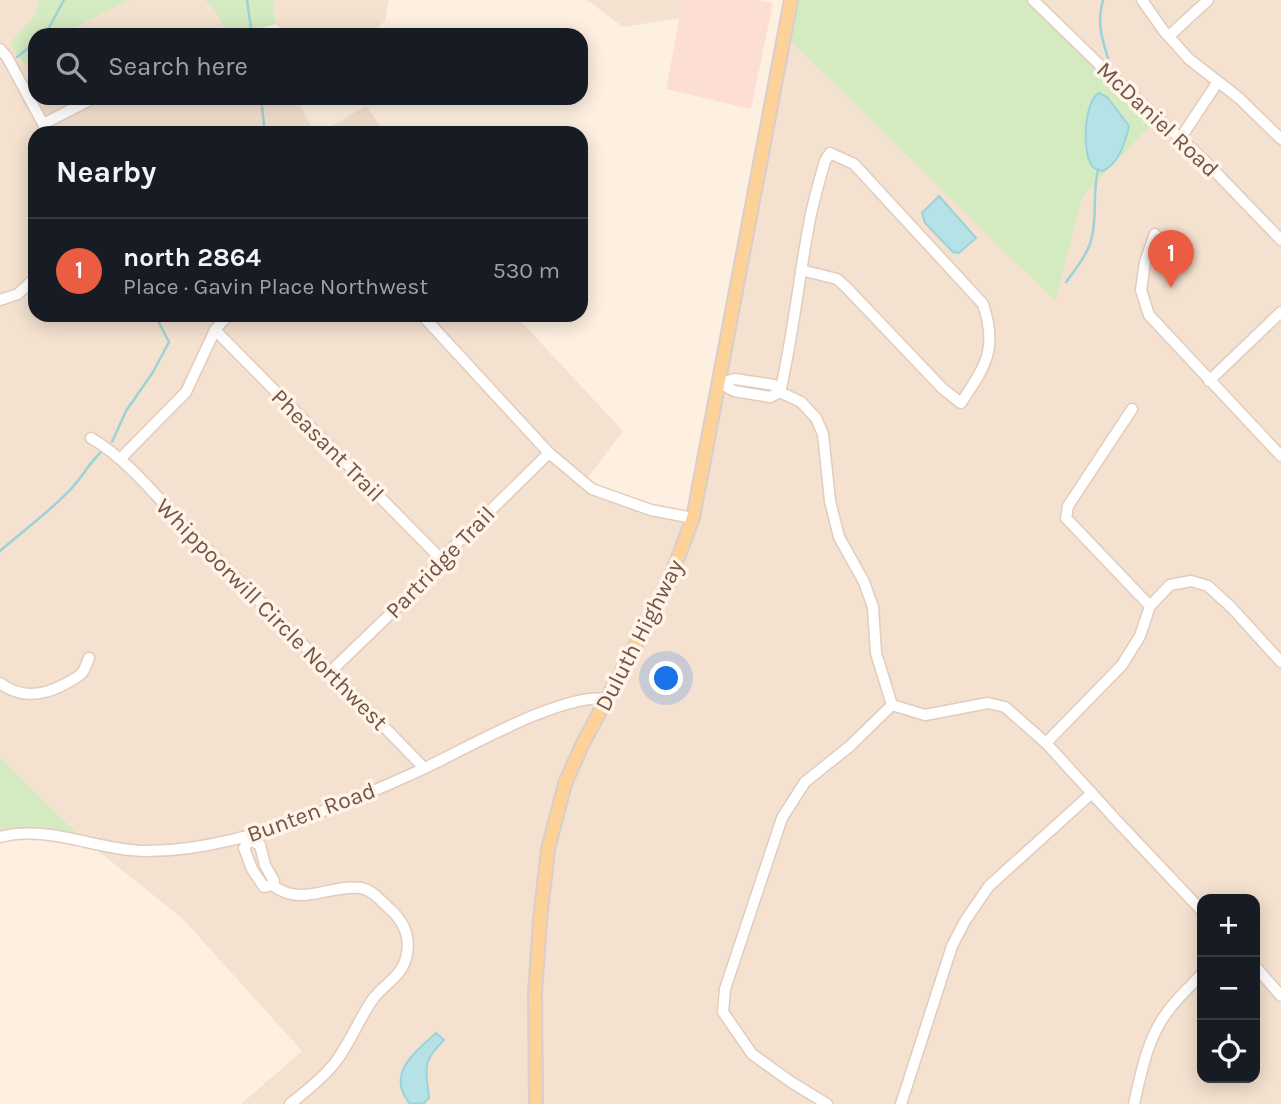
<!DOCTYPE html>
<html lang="en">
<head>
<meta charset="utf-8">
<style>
	body { margin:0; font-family:Karla,sans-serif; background:#242831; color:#f1f3f6 }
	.controls { position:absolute; right:21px; bottom:21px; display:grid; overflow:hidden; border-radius:14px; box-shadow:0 4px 18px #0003 }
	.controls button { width:63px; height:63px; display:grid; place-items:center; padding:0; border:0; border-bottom:2px solid #363941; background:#171b24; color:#f1f3f6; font:35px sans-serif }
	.you { position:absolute; left:667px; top:679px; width:24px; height:24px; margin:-18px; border:5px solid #fff; border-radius:50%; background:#1a73e8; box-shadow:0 0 0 10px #1a73e833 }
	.badge { display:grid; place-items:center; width:46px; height:46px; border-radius:50%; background:#ea5d43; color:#fff; font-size:23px; font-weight:700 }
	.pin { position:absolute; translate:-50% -58px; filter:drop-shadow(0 2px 4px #0008) }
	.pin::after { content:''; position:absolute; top:37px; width:24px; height:21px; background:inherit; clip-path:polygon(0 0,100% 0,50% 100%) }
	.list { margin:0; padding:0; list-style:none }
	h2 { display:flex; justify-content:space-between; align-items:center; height:91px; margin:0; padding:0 28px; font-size:30px }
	h2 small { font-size:23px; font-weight:400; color:#9ea1a6 }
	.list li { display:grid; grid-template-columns:46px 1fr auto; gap:21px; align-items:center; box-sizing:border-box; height:105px; padding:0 28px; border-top:2px solid #363941 }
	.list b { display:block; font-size:26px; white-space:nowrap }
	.list p { margin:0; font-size:23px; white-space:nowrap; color:#9ea1a6 }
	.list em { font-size:23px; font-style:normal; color:#9ea1a6 }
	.icon { flex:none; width:38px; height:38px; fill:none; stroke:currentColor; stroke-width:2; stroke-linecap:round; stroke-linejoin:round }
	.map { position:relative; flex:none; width:1281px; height:1104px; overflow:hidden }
	.search { position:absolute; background:#171b24; box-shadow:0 4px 18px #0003; left:28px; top:28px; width:560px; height:77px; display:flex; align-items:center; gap:18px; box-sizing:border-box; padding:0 24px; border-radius:21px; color:#9ea1a6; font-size:26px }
	.panel { position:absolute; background:#171b24; box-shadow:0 4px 18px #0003; left:28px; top:126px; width:560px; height:196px; border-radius:21px }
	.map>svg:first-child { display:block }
	.residential { fill:#f4e1cf; fill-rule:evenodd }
	.commercial { fill:#fdded4 }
	.green { fill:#d4eac0 }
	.water { fill:#b5e2e6; stroke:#9bd3d8; stroke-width:2 }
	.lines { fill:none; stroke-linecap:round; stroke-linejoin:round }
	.stream { stroke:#9bd3d8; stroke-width:2.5 }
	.minor-casing { stroke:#e1ccbd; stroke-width:13 }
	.major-casing { stroke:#d8cfcc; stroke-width:16 }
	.minor { stroke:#fff; stroke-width:10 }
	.major { stroke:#fdd198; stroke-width:12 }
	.labels { text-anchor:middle; stroke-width:7; stroke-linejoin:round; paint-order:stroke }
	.street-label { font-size:23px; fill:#745448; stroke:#fff4e8 }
</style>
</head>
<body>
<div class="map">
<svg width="1281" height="1104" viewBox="0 0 1281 1104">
	<rect width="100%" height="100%" fill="#fdf0e1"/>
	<g class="residential">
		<path d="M 0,0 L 243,0 L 262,35 L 35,35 L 35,98 L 296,98 L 315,133 L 35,133 L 35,315 L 515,315 L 623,431 L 580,488 L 699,519 L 726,312 L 784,34 L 1055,300 L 1083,196 L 1155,121 L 1043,0 L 1281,0 L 1281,1104 L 241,1104 L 302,1051 L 182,918 L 82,838 L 0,758 ZM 1202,899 L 1255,899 L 1255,1078 L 1202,1078 Z"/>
		<path d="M 273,0 L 389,0 L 385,21 L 368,35 L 289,35 L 276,24 Z"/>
		<path d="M 587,0 L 683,0 L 680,18 L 623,27 Z"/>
		<path d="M 366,106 L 385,133 L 320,133 Z"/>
	</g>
	<path class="commercial" d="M 683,0 L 757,0 L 773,3 L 751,109 L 666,89 Z"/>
	<g class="green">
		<path d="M 39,0 L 129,0 L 60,35 L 35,35 L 35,56 L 25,64 L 10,44 L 36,13 Z"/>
		<path d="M 205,0 L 273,0 L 276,24 L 236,35 L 228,35 L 214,10 Z"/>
		<path d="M 791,0 L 1043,0 L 1155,121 L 1083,196 L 1055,301 L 784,34 Z"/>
		<path d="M 0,758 L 82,838 L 9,829 L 0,833 Z"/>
	</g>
	<g class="water">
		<path d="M 1099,93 L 1107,97 L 1129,126 C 1125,143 1119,163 1103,171 C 1099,170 1096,170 1093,167 C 1081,154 1084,101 1099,93 Z"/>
		<path d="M 939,196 L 976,238 L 959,253 L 953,252 L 925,223 L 922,213 Z"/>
		<path d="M 436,1033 L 444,1040 C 421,1062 426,1069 429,1098 L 424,1103 L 410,1104 C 385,1074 415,1052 436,1033 Z"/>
	</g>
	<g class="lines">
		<g class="stream">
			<path d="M 247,0 L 252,35"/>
			<path d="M 1103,0 C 1096,24 1103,42 1110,65"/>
			<path d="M 45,35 L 64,0"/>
			<path d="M 17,57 L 35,43"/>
			<path d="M 261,98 L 265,133"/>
			<path d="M 1066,282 C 1075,270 1085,258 1090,244 C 1098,221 1092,194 1098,170"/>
			<path d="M 112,442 L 126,411 L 153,372 L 169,342 L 155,315"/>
			<path d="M 0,551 C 23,531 49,512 70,490 C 82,478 89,463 101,452"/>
		</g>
		<g class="minor-casing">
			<g id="minor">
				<path d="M 1033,0 L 1103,68 L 1203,159 L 1281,240"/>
				<path d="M 1142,0 L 1163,30 L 1189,59 L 1239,98 L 1281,139"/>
				<path d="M 1169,36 L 1208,0"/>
				<path d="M 0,49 L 7,57 L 48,133"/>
				<path d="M 43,124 L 94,98"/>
				<path d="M 1180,139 L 1217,83"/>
				<path d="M 1155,234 L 1145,262 L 1141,290 L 1149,315 L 1281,456"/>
				<path d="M 0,300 L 18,294 L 35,278"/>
				<path d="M 422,315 L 549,453 L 592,489 L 651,510 L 693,518"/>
				<path d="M 215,330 L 441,559"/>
				<path d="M 1209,381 L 1281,312"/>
				<path d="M 720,383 L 735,379 L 774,385 L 780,392 L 801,402 L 816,418 L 823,434 L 830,501 L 839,537 L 864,582 L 873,607 L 876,653 L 892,705"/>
				<path d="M 720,383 L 734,391 L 770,397 L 780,392"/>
				<path d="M 780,392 C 794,333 799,273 811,214 C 815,196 820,178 825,161 L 830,153 L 854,164 L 983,304 C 998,349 986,365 961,403 L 943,389 L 846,287 L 837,279 L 801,270"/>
				<path d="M 1132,409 L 1068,506 L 1066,518 L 1150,606"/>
				<path d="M 91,438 C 132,462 161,503 195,537 C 272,613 349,690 424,768"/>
				<path d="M 121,458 L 186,392 L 215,330 L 228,315"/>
				<path d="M 331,671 L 410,595 L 441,559 L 549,453"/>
				<path d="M 0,683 C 19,698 42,696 63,685 C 69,682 77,678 82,673 C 85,669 87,662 89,658"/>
				<path d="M 892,705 L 925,715 L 988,703 L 1005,707 L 1046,743 L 1118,822 L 1202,911"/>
				<path d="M 1046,743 L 1122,665 L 1140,636 L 1150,606 L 1170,585 L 1191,581 L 1208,586 L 1232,608 L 1281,662"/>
				<path d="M 249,835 L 250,840 L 244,848 L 252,869 L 264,887 L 272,885 C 303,908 328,884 361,888 C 373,890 382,902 391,910 C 405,923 411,939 406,958 C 402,976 383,985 373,999 C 358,1020 350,1044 334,1064 C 322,1079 305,1092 290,1104"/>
				<path d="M 0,837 C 48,824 99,851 147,851 C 203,851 260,834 312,815 C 350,802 388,785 425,768 C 465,749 564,692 606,699"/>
				<path d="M 250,840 L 260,845 L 265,865 L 274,881 L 272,885"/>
				<path d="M 1255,966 L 1281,996"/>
				<path d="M 827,1104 L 791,1082 L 752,1054 L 723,1012 L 725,989 L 782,818 L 805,782 L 850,746 L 892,705"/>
				<path d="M 901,1104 L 952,946 L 965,921 L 989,886 L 1092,793"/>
				<path d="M 1134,1104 C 1141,1073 1148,1036 1168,1011 C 1178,997 1191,986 1202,974"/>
			</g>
		</g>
		<g class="major-casing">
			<path id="major" d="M 536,1104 L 535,994 L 540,920 L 548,849 L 565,784 L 581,747 L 668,584 L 693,518 L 791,0"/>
		</g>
		<use href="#minor" class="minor"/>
		<use href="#major" class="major"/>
	</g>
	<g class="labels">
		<g class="street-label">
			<text transform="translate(1158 119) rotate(43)" y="8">McDaniel Road</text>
			<text transform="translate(328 445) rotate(45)" y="8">Pheasant Trail</text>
			<text transform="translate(440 562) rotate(-46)" y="8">Partridge Trail</text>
			<text transform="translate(272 614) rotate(45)" y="8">Whippoorwill Circle Northwest</text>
			<text transform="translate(639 635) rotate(-63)" y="8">Duluth Highway</text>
			<text transform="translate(311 812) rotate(-20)" y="8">Bunten Road</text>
		</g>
	</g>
</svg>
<div class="controls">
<button>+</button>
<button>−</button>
<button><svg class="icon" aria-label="locate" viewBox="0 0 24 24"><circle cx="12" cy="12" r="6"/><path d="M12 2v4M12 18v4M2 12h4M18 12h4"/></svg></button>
</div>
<div class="you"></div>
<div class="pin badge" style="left:1171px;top:288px">1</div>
<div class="search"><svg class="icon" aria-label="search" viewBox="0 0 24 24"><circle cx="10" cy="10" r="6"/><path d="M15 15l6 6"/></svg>Search here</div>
<section class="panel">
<h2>Nearby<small></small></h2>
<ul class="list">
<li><span class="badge">1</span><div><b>north 2864</b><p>Place · Gavin Place Northwest</p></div><em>530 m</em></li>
</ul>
</section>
</div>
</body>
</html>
